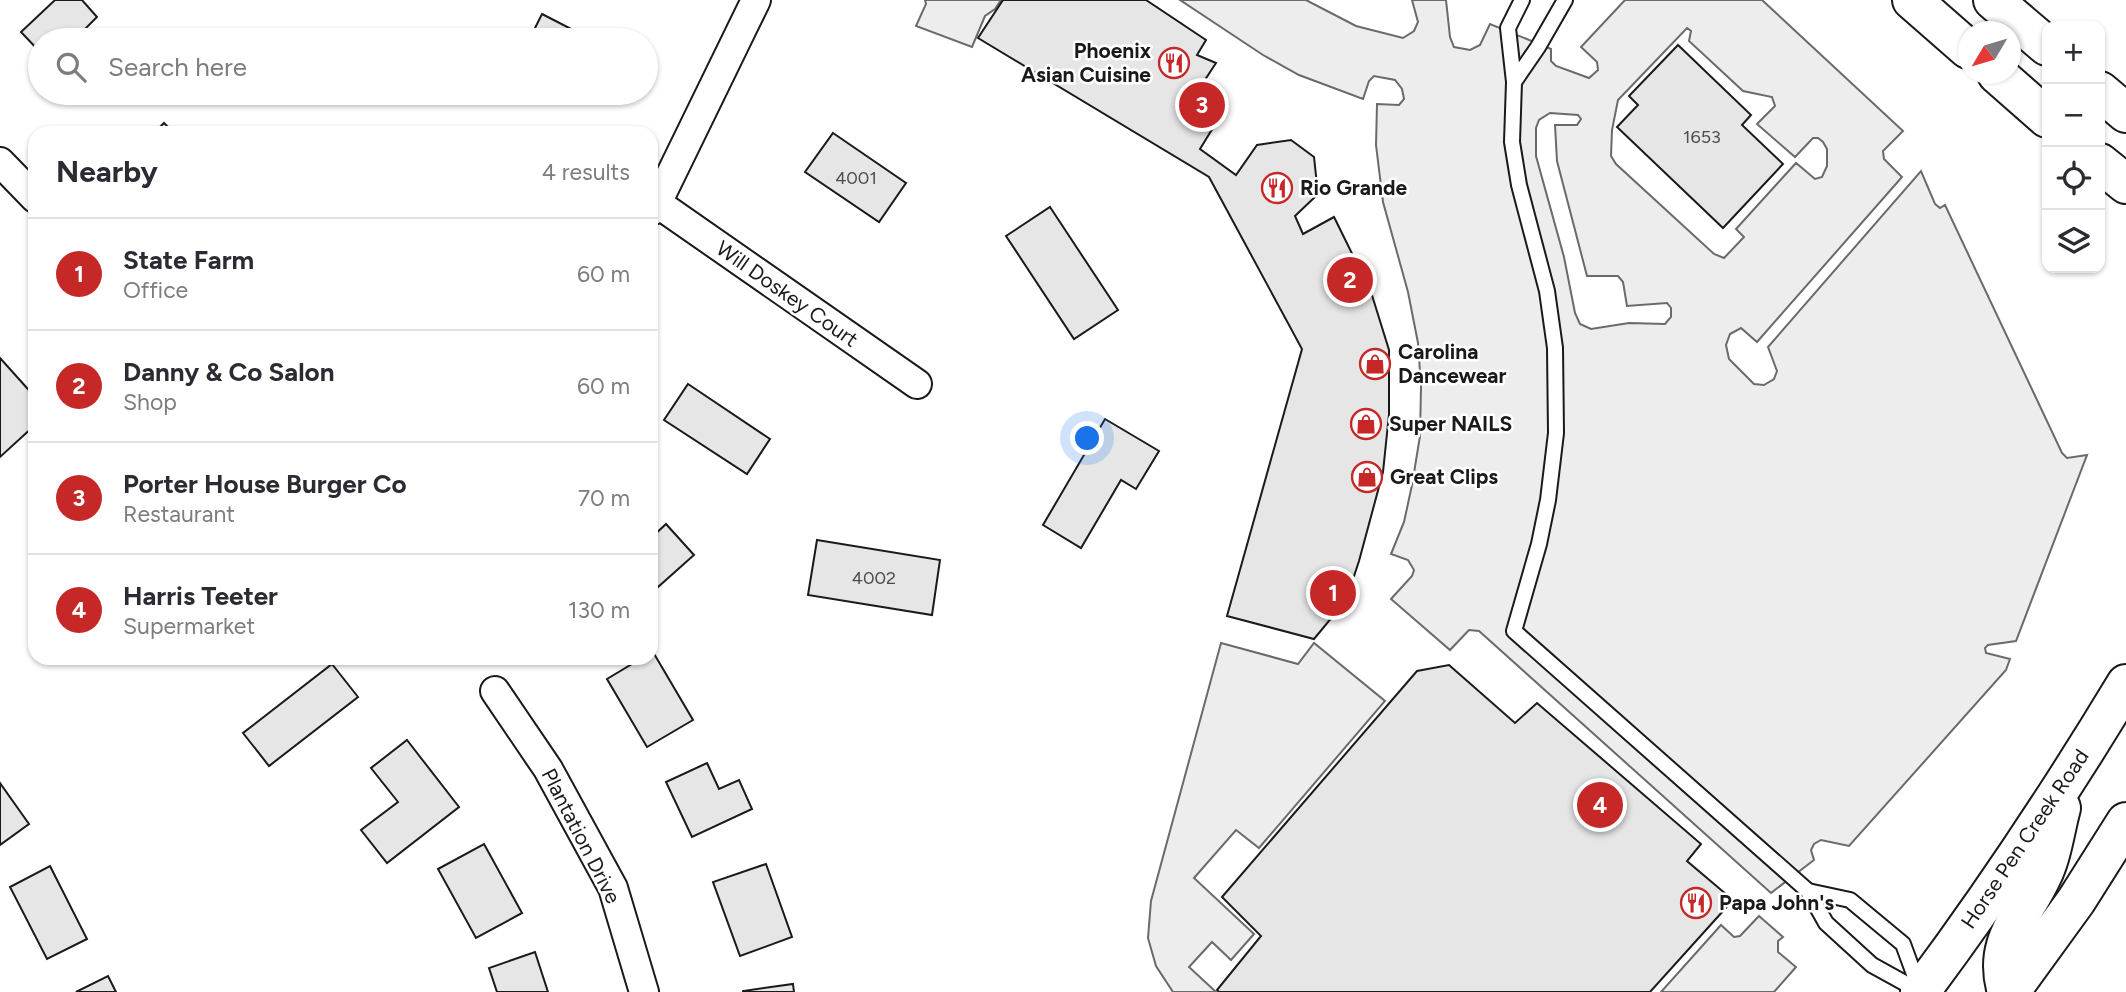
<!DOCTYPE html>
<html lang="en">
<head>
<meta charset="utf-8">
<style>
	body { margin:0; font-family:Figtree,sans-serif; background:#f2f2f3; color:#2b2b33 }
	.controls { position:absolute; right:21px; top:21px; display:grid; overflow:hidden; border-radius:14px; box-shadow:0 2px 5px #0004 }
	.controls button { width:63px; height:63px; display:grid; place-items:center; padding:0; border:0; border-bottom:2px solid #e1e1e2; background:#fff; color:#2b2b33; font:35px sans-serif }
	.compass { position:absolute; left:1958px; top:21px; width:63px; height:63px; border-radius:50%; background:#fff; box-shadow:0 2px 5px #0004; rotate:232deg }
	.you { position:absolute; left:1088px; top:439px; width:24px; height:24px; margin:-18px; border:5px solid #fff; border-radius:50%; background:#1a73e8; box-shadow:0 0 0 10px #1a73e833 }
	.badge { display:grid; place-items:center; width:46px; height:46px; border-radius:50%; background:#c62828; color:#fff; font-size:23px; font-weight:700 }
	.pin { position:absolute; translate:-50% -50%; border:4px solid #fff; box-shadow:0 2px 7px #0006 }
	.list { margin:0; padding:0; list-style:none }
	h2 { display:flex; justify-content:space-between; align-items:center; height:91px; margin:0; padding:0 28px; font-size:30px }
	h2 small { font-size:23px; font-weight:400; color:#7c7c81 }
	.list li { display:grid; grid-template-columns:46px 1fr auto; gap:21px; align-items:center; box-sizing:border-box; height:112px; padding:0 28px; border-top:2px solid #e1e1e2 }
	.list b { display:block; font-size:26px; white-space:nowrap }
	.list p { margin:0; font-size:23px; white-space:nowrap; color:#7c7c81 }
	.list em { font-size:23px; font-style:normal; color:#7c7c81 }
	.icon { flex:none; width:38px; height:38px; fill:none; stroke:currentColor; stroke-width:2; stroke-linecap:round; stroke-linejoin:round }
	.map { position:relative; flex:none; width:2126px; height:992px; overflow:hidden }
	.search { position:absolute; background:#fff; box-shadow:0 2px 5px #0004; left:28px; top:28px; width:630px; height:77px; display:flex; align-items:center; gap:18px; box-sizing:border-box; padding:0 24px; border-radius:38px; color:#7c7c81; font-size:26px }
	.panel { position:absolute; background:#fff; box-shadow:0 2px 5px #0004; left:28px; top:126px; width:630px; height:539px; border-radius:21px }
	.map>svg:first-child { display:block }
	.built { fill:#ededed; stroke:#6a6a6a; stroke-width:2; fill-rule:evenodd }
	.building { fill:#e6e6e6; stroke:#1a1a1a; stroke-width:2 }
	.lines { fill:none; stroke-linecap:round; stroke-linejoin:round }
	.lane-casing { stroke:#1a1a1a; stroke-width:18 }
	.street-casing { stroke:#1a1a1a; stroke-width:32 }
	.secondary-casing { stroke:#1a1a1a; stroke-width:42 }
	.lane { stroke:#fff; stroke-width:14 }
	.street { stroke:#fff; stroke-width:28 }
	.secondary { stroke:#fff; stroke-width:38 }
	.labels { text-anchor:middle; stroke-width:5; stroke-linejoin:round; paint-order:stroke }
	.number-label { font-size:18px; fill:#4d4d4d }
	.poi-label { font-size:21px; font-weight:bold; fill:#1a1a1a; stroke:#fff; text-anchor:start }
	.street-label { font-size:21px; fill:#1a1a1a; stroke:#fff }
</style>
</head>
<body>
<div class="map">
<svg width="2126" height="992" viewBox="0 0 2126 992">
	<rect width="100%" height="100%" fill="#fff"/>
	<g class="built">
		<path d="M 925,0 L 1001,0 L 995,9 L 985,16 L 972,47 L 916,26 L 926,4 Z"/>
		<path d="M 1180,0 L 1306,0 L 1356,26 L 1403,38 L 1414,31 L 1418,22 L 1412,0 L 1446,0 L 1450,37 L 1454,47 L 1470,50 L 1480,45 L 1490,24 L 1551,49 L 1551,61 L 1556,66 L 1589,78 L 1598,70 L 1597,62 L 1581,47 L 1625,0 L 1762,0 L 1903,131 L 1883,151 L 1884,159 L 1902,177 L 1757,342 L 1741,328 L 1730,334 L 1726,345 L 1729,359 L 1754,384 L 1764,385 L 1774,379 L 1777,371 L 1768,347 L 1921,171 L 1935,204 L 1940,208 L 1945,205 L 2062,453 L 2067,458 L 2087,455 L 2016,641 L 1988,645 L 1985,648 L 1986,653 L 2010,659 L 2006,670 L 1849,846 L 1821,840 L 1814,844 L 1811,850 L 1814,860 L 1771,893 L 1479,631 L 1469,630 L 1450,650 L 1391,599 L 1412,576 L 1414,570 L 1408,560 L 1391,554 L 1404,522 L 1412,485 L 1420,436 L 1421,387 L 1418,343 L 1408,292 L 1383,202 L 1376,145 L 1377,104 L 1399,105 L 1404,99 L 1402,89 L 1395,80 L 1374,76 L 1369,81 L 1363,99 L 1299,75 L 1263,55 ZM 1687,28 L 1691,31 L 1689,41 L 1743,91 L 1772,97 L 1775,106 L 1757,124 L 1795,157 L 1813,138 L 1818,138 L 1823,142 L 1827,149 L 1827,166 L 1822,177 L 1815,179 L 1796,163 L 1736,229 L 1744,237 L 1724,258 L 1714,254 L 1616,164 L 1611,156 L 1612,130 L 1618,100 ZM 1550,113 L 1578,115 L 1581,119 L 1577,125 L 1555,125 L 1557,161 L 1587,276 L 1618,276 L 1623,282 L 1627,306 L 1667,303 L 1671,308 L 1671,317 L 1665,324 L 1629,323 L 1591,329 L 1580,324 L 1575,313 L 1564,257 L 1536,156 L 1536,128 L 1539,120 Z"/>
		<path d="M 1221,643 L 1298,664 L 1314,643 L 1385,701 L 1259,848 L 1236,830 L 1194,878 L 1254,934 L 1231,960 L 1212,942 L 1189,967 L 1216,992 L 1173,992 L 1156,966 L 1148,938 L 1151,901 Z"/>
		<path d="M 1759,916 L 1783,937 L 1778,941 L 1778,952 L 1796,967 L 1774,992 L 1661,992 L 1721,925 L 1734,937 L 1740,936 Z"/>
	</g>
	<g class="building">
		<path d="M 55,0 L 82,0 L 97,17 L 84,30 L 93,40 L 40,40 L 40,52 L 21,32 Z"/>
		<path d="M 1003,0 L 1146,0 L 1206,40 L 1197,55 L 1216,63 L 1199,89 L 1227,105 L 1200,149 L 1236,175 L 1257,145 L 1291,140 L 1314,157 L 1318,194 L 1295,216 L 1303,234 L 1334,217 L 1371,292 L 1389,350 L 1389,414 L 1383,472 L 1359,561 L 1351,585 L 1338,610 L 1314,639 L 1227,616 L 1302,349 L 1209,177 L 978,38 Z"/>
		<path d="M 542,14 L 585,36 L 582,40 L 529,40 Z"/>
		<path d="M 1678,45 L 1751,115 L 1742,125 L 1783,164 L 1723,228 L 1617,127 L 1638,105 L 1629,96 Z"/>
		<path d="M 164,123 L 174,133 L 154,133 Z"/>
		<path d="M 833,133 L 906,183 L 879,222 L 805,172 Z"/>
		<path d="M 1050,207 L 1118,310 L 1074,339 L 1006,236 Z"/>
		<path d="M 0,358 L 35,397 L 35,425 L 0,457 Z"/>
		<path d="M 688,384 L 770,439 L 747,474 L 664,420 Z"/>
		<path d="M 1105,419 L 1159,451 L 1136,489 L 1121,480 L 1081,548 L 1043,525 Z"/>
		<path d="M 666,524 L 694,555 L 658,587 L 651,579 L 651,538 Z"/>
		<path d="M 817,540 L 940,560 L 932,615 L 808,595 Z"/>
		<path d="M 653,652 L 693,720 L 647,747 L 607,679 L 642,658 L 651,658 Z"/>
		<path d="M 332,664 L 358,697 L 269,766 L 243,733 Z"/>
		<path d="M 1449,665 L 1515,723 L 1537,703 L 1701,844 L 1687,861 L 1733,900 L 1650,992 L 1219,992 L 1217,990 L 1261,936 L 1222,897 L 1417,671 Z"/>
		<path d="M 407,740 L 459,807 L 387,863 L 361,830 L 398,802 L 371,768 Z"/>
		<path d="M 707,763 L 719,789 L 739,780 L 752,809 L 692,837 L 666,782 Z"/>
		<path d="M 0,783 L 29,824 L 0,845 Z"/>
		<path d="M 484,844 L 522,913 L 476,938 L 438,869 Z"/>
		<path d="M 766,864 L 792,937 L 740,956 L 713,882 Z"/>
		<path d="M 50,866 L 87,939 L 47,959 L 10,887 Z"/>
		<path d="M 535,952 L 548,992 L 497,992 L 489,968 Z"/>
		<path d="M 108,976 L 116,992 L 76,992 Z"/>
		<path d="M 793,984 L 794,992 L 743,992 L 743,991 Z"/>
	</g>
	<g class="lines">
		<g class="lane-casing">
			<g id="lane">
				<path d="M 1522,0 L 1508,28 L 1514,82 L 1512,142 L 1519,185 L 1547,291 L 1555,348 L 1556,433 L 1548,500 L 1539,544 L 1514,631 L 1808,891 L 1826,923 L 1872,965 L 1919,991"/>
				<path d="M 1514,82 L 1538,47 L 1565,0"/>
				<path d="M 1808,891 L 1850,900 L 1903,944 L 1918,985"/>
			</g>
		</g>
		<g class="street-casing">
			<g id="street">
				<path d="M 0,162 L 35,198"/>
				<path d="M 657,203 L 917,384"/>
				<path d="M 651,211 L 657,203 L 756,0"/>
				<path d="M 495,691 L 548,769 L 613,888 L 644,992"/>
			</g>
		</g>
		<g class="secondary-casing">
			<g id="secondary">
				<path d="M 1912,0 L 1968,49"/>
				<path d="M 1993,0 L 2047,46"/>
				<path d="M 1997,74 L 2047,118"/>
				<path d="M 2100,91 L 2126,113"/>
				<path d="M 2100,163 L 2126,184"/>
				<path d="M 1920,992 C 1994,893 2062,790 2126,684"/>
				<path d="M 2007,992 C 1992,942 2022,919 2042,876 C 2052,856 2055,830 2061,808"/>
				<path d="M 2010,992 L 2076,901 L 2126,822"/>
			</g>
		</g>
		<use href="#lane" class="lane"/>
		<use href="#street" class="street"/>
		<use href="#secondary" class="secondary"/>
	</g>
	<defs>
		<g id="restaurant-ring" transform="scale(1.575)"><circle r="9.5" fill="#fff" stroke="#c62828" stroke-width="1.5"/><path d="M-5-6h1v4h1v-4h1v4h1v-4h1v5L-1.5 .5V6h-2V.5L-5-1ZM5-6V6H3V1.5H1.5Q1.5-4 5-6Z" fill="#c62828"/></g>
		<g id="shop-ring" transform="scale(1.575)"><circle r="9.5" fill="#fff" stroke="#c62828" stroke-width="1.5"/><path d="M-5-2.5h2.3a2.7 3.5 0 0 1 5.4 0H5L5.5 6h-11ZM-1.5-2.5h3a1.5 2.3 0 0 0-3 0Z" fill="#c62828"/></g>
	</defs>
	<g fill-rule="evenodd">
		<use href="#restaurant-ring" x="1174" y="63"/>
		<use href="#restaurant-ring" x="1277" y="188"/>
		<use href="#shop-ring" x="1375" y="364"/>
		<use href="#shop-ring" x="1366" y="424"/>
		<use href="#shop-ring" x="1367" y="477"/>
		<use href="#restaurant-ring" x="1696" y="903"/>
	</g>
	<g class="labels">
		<g class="number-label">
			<text x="1702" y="143">1653</text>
			<text x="856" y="184">4001</text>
			<text x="874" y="584">4002</text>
		</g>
		<g class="poi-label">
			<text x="1151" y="58" text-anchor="end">Phoenix<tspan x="1151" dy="24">Asian Cuisine</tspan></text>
			<text x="1300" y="195">Rio Grande</text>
			<text x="1398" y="359">Carolina<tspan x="1398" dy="24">Dancewear</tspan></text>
			<text x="1389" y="431">Super NAILS</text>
			<text x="1390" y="484">Great Clips</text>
			<text x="1719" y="910">Papa John's</text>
		</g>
		<g class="street-label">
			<text transform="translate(787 294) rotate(35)" y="7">Will Doskey Court</text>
			<text transform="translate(581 836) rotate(63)" y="7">Plantation Drive</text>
			<text transform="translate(2025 839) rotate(-56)" y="7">Horse Pen Creek Road</text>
		</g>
	</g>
</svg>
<div class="controls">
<button>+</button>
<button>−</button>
<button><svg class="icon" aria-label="locate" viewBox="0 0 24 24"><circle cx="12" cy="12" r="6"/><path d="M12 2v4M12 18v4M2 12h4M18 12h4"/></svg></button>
<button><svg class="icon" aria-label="layers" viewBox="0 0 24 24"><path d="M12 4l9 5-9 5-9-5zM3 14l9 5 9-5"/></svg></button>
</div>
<svg class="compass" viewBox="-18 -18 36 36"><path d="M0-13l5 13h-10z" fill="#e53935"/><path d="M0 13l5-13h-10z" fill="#7c7c81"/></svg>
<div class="you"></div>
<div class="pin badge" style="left:1333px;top:593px">1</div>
<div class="pin badge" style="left:1350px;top:280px">2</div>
<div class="pin badge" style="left:1202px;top:105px">3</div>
<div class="pin badge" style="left:1600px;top:805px">4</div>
<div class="search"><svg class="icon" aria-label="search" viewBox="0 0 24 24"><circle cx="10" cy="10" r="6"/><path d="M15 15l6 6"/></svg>Search here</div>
<section class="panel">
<h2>Nearby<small>4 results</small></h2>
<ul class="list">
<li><span class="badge">1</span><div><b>State Farm</b><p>Office</p></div><em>60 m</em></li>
<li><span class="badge">2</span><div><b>Danny &amp; Co Salon</b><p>Shop</p></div><em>60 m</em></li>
<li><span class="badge">3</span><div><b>Porter House Burger Co</b><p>Restaurant</p></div><em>70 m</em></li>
<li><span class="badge">4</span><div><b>Harris Teeter</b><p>Supermarket</p></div><em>130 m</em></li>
</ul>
</section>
</div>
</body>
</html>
